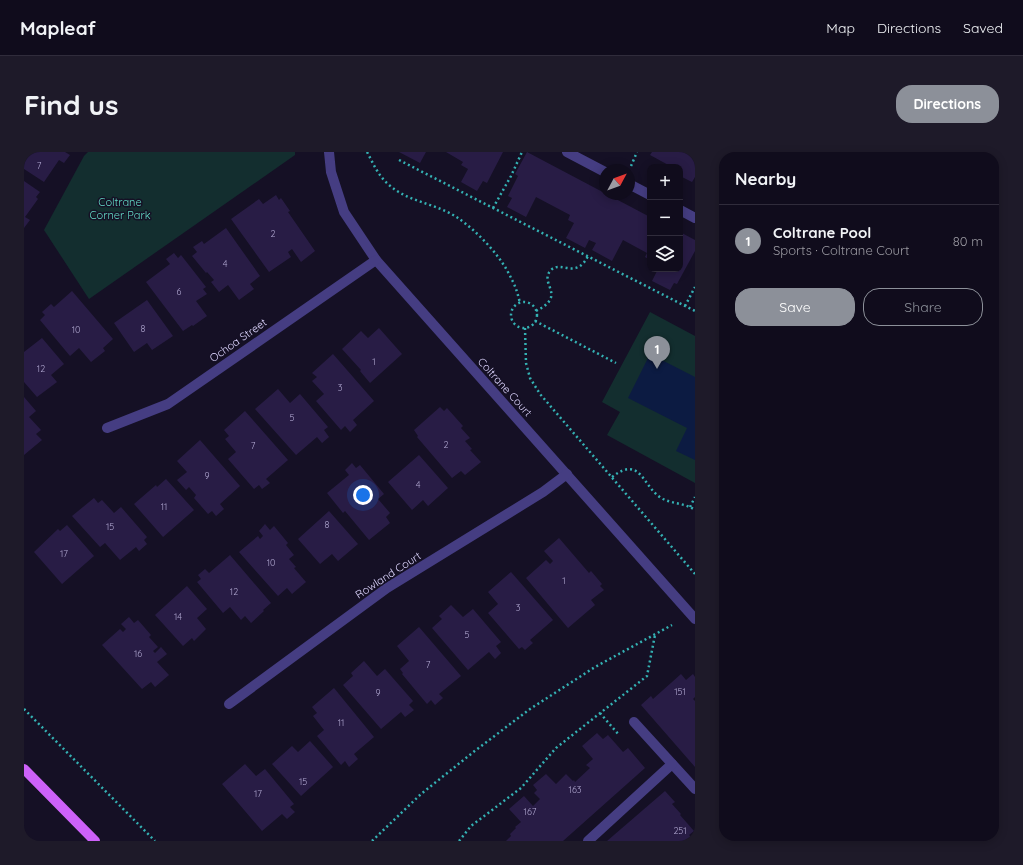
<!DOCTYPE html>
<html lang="en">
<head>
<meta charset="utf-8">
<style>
	body { margin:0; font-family:Quicksand,sans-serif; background:#1e1a29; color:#f1f3f6 }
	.controls { position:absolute; right:12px; top:12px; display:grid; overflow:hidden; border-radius:8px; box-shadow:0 2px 10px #0003 }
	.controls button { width:36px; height:36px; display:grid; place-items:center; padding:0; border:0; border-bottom:1px solid #302c3b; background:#100c1c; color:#f1f3f6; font:20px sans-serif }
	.compass { position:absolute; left:575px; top:12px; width:36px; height:36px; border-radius:50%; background:#100c1c; box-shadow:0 2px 10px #0003; rotate:49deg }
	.you { position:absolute; left:339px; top:343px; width:14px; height:14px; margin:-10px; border:3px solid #fff; border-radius:50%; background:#1a73e8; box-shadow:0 0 0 6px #1a73e833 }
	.badge { display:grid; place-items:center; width:26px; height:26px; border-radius:50%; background:#8c9099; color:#fff; font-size:13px; font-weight:700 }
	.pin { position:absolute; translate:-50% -33px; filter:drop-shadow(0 1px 2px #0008) }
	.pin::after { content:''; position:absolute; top:21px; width:14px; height:12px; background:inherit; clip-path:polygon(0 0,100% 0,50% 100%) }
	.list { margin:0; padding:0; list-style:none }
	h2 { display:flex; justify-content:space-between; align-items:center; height:52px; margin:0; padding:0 16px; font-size:17px }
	h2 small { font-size:13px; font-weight:400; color:#9c9ba3 }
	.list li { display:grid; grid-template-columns:26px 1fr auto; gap:12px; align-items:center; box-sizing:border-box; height:72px; padding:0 16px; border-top:1px solid #302c3b }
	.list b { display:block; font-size:15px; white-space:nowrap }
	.list p { margin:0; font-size:13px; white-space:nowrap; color:#9c9ba3 }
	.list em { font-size:13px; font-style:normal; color:#9c9ba3 }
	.actions { display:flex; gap:8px; padding:12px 16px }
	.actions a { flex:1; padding:9px 0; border:1px solid #8c9099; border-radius:16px; text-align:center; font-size:14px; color:#8c9099 }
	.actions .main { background:#8c9099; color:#fff }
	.icon { flex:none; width:22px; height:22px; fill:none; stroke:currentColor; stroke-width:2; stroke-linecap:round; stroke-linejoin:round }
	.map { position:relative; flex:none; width:671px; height:689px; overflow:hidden; border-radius:16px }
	header { display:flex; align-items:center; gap:24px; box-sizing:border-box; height:56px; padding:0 20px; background:#100c1c; border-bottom:1px solid #302c3b }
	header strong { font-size:19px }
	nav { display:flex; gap:22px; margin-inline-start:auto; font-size:14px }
	.intro { display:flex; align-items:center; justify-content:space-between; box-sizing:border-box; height:96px; padding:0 24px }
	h1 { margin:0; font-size:28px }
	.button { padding:10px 18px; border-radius:16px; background:#8c9099; color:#fff; font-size:14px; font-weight:700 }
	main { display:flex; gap:24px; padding:0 24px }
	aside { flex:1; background:#100c1c; border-radius:16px; box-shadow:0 2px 10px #0003 }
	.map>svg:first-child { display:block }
	.green { fill:#132e2f }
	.water { fill:#0c1b42 }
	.building { fill:#281c45 }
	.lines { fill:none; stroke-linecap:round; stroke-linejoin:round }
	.path { stroke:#34b1b3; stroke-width:2.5; stroke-dasharray:2 3; stroke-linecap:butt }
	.lane { stroke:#453d82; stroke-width:10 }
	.street { stroke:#453d82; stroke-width:10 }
	.primary { stroke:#cd61f9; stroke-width:10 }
	.labels { text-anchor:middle; stroke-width:3; stroke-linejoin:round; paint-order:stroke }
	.number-label { font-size:9px; fill:#b0a7d0 }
	.park-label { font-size:11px; fill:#63dcc7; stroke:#151025 }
	.street-label { font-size:11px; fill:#ddd5fe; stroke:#151025 }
</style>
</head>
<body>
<header>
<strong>Mapleaf</strong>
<nav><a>Map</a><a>Directions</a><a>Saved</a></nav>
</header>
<div class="intro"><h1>Find us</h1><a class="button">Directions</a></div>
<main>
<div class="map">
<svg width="671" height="689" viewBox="0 0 671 689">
	<rect width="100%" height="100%" fill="#151025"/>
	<g class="green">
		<path d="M 64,0 L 271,0 L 271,3 L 65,147 L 20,78 L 60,4 Z"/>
		<path d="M 626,160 L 671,184 L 671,331 L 583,283 L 596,260 L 578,250 Z"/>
	</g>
	<path class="water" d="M 626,202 L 671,225 L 671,308 L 652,299 L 663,276 L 604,246 Z"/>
	<g class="building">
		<path d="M 0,0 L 41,0 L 46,3 L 40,11 L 35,8 L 20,30 L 0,17 Z"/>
		<path d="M 375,0 L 402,0 L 396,11 Z"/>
		<path d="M 422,0 L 479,0 L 463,31 L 459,29 L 453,39 L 437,30 L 444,17 L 437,13 L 439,10 Z"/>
		<path d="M 503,0 L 626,65 L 626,108 L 621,105 L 623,101 L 599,88 L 588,109 L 568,98 L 572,91 L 565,88 L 561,96 L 542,86 L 550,71 L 544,68 L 546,63 L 512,45 L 502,65 L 483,55 L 488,46 L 484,44 L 494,24 L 491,22 Z"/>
		<path d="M 628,0 L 671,0 L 671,25 L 668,30 L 656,24 L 656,15 L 648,15 L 626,3 Z"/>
		<path d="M 0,29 L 16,40 L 12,45 L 14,47 L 1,65 L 6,68 L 0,76 Z"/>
		<path d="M 252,43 L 255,48 L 257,46 L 266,59 L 264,60 L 291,99 L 277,110 L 268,97 L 264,100 L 267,105 L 245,120 L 207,67 L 235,47 L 239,52 Z"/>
		<path d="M 202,76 L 236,124 L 226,132 L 230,137 L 215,148 L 204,133 L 195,140 L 187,130 L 190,128 L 183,120 L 182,121 L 168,104 L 173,100 L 169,95 L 178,89 L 180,92 Z"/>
		<path d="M 656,80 L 671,88 L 671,99 L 653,132 L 650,131 L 646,138 L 628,129 L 634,117 L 656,117 Z"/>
		<path d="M 150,101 L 154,106 L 157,103 L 182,135 L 179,137 L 183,142 L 172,149 L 183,164 L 169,174 L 168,173 L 159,179 L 122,130 L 146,112 L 142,107 Z"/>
		<path d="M 48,139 L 89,187 L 79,196 L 81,199 L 67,210 L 55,196 L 46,204 L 16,168 L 21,163 L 18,160 L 27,152 L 30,155 Z"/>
		<path d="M 123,148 L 149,184 L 128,198 L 123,191 L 110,200 L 90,171 Z"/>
		<path d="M 355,176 L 378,202 L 346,231 L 336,219 L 337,218 L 318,197 L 337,179 L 344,186 Z"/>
		<path d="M 18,186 L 40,212 L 27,223 L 33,230 L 13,245 L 0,230 L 0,200 Z"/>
		<path d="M 309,202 L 350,249 L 329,268 L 333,273 L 326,280 L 321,274 L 317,278 L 292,249 L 300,242 L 288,229 L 293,225 L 288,221 Z"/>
		<path d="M 254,237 L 266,251 L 276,242 L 304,275 L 300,278 L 305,285 L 298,291 L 293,285 L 272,303 L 231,257 Z"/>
		<path d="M 0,245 L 12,259 L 5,265 L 17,278 L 12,282 L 18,288 L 0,303 Z"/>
		<path d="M 416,255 L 420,259 L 423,256 L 439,274 L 437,276 L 446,286 L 441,289 L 448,297 L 446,298 L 457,310 L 441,323 L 437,319 L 428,326 L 393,285 L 394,284 L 390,278 Z"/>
		<path d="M 221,259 L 264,308 L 242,327 L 246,331 L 238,337 L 235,333 L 230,337 L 204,307 L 212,300 L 201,287 L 205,284 L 200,278 Z"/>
		<path d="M 176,288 L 216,334 L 196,352 L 200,357 L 192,364 L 188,359 L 184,362 L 170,346 L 172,343 L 165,335 L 162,338 L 153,328 L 163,320 L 153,309 Z"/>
		<path d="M 395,303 L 424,336 L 404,354 L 399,348 L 388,358 L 364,330 Z"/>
		<path d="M 328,311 L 332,316 L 336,313 L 360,342 L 354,347 L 366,361 L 362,365 L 366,371 L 345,388 L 321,359 L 319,361 L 303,341 L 325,323 L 321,318 Z"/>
		<path d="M 142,327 L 170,358 L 139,385 L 110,352 L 132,333 L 133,335 Z"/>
		<path d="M 70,346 L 74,351 L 78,348 L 90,361 L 97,355 L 123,385 L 120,388 L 123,392 L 115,399 L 112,395 L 96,408 L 81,391 L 76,395 L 48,364 Z"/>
		<path d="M 305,359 L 334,392 L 314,409 L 308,402 L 296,412 L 274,387 Z"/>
		<path d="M 241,372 L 246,378 L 250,374 L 264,391 L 262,393 L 270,403 L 265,407 L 272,415 L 270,416 L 282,430 L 268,442 L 263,436 L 254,444 L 215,400 L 234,384 L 236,387 L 239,384 L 235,379 Z"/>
		<path d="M 43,373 L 70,404 L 38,432 L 10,400 L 34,377 L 36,379 Z"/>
		<path d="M 535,386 L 565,421 L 567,419 L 578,432 L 576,434 L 580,438 L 567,448 L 571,453 L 544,476 L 502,426 L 522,408 L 526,412 L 529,409 L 520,399 Z"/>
		<path d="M 206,403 L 247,451 L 239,458 L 240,459 L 227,471 L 221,464 L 217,468 L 206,455 L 199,461 L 173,430 L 177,427 L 174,423 L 181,417 L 185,421 Z"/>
		<path d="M 487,420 L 529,468 L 506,488 L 509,491 L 501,498 L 498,495 L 495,497 L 464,461 L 474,452 L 464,440 Z"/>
		<path d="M 163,434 L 183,457 L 173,466 L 182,477 L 170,489 L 168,486 L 159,494 L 131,463 Z"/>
		<path d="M 427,453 L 439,465 L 449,457 L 477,490 L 472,494 L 477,501 L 471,507 L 465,500 L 444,518 L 408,476 L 418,467 L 415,464 Z"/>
		<path d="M 105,465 L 110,471 L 114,468 L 127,483 L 125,485 L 134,495 L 129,499 L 131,501 L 137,495 L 143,502 L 133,510 L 145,523 L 131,535 L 127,530 L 118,537 L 78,493 L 96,477 L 99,480 L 102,477 L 97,472 Z"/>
		<path d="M 395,475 L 437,524 L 415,542 L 419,546 L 411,553 L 407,548 L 403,552 L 378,522 L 379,521 L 376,517 L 385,509 L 373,494 Z"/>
		<path d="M 340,509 L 353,524 L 361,517 L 389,549 L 385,553 L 390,558 L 381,565 L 377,560 L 357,577 L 319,533 L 329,524 L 327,521 Z"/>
		<path d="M 657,522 L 662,528 L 669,522 L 671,525 L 671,545 L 669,547 L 671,549 L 671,615 L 617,553 L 627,544 L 629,547 Z"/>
		<path d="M 310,536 L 350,585 L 330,602 L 334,607 L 325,615 L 321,609 L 317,613 L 293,584 L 300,578 L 289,564 L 293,561 L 288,555 Z"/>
		<path d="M 573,581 L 579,587 L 584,583 L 599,600 L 604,596 L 621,616 L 539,689 L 482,689 L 487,684 L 486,682 L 492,676 L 491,675 L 497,670 L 485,657 L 500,644 L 509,654 L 516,647 L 510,641 L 513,638 L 509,633 L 522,622 L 532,632 L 542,622 L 549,629 L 550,628 L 551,630 L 566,616 L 562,613 L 569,607 L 558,594 Z"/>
		<path d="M 286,589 L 309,615 L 277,644 L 248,612 L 268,594 L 274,600 Z"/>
		<path d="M 221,612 L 232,624 L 241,617 L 270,652 L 266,655 L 271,660 L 263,667 L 258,662 L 238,679 L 198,632 Z"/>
		<path d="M 641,639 L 651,650 L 648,652 L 657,662 L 656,663 L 670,679 L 665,683 L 671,689 L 583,689 Z"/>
	</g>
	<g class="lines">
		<g class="path">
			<path d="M 343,0 C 349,11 354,23 363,31 C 382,50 412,51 434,66 C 454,80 478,105 488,128 C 492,135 494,143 496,151"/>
			<path d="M 375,8 L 671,159"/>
			<path d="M 607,14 L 613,0"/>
			<path d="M 469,56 L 487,24 L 498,0"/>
			<circle cx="500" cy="163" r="13"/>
			<path d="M 661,154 L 671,135"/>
			<path d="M 512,159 C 544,143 514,132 527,118 C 537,108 552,128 564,104"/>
			<path d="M 511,169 L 592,211"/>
			<path d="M 501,176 L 502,211 L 506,226 L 516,242 L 671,422"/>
			<path d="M 588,325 C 618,302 618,336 639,347 C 649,352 661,351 671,358"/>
			<path d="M 666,355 L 671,345"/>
			<path d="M 0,557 L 131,689"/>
			<path d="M 576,561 L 595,583"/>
			<path d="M 348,689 L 397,642 L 452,598 L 506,557 L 571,515 L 648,473"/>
			<path d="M 435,689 L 447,674 L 497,636 L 532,596 L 623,524 L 631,483"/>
		</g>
		<g class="lane">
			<path d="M 610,570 L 671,637"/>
			<path d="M 564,689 L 648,612"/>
		</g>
		<g class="street">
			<path d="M 305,0 L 307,20 L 320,60 L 352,108 L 671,467"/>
			<path d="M 543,0 L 581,20"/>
			<path d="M 605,32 L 626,43"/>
			<path d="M 656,58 L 671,66"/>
			<path d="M 83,276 L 144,252 L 352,108"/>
			<path d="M 205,552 L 363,436 L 519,340 L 543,322"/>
		</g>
		<path class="primary" d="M 0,617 L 71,689"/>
	</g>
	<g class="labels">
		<g class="number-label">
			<text x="15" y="17">7</text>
			<text x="249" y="85">2</text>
			<text x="201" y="115">4</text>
			<text x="155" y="143">6</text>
			<text x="119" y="180">8</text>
			<text x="52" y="181">10</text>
			<text x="350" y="213">1</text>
			<text x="17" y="220">12</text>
			<text x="316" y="239">3</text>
			<text x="268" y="269">5</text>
			<text x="422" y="296">2</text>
			<text x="229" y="297">7</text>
			<text x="183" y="327">9</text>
			<text x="394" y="336">4</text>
			<text x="140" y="358">11</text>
			<text x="303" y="376">8</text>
			<text x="86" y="378">15</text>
			<text x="40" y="405">17</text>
			<text x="247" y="414">10</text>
			<text x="540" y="432">1</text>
			<text x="210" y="443">12</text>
			<text x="494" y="459">3</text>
			<text x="154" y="468">14</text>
			<text x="443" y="486">5</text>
			<text x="114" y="505">16</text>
			<text x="404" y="516">7</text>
			<text x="656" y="543">151</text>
			<text x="354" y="544">9</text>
			<text x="317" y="574">11</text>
			<text x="279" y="633">15</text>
			<text x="551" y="641">163</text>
			<text x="234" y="645">17</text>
			<text x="506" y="663">167</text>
			<text x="656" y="682">251</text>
		</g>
		<g class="park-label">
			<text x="96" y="54">Coltrane<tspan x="96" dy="13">Corner Park</tspan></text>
		</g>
		<g class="street-label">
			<text transform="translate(214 188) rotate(-35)" y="4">Ochoa Street</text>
			<text transform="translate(481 235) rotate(48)" y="4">Coltrane Court</text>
			<text transform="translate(364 423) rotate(-33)" y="4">Rowland Court</text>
		</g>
	</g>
</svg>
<div class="controls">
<button>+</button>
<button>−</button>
<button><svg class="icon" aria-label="layers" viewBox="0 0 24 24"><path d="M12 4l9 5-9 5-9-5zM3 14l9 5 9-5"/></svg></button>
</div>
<svg class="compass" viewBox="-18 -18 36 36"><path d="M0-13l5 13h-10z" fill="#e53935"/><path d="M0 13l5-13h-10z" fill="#9c9ba3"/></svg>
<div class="you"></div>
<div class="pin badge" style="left:633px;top:217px">1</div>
</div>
<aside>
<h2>Nearby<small></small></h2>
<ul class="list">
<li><span class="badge">1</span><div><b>Coltrane Pool</b><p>Sports · Coltrane Court</p></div><em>80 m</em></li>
</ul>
<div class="actions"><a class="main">Save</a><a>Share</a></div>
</aside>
</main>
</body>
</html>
